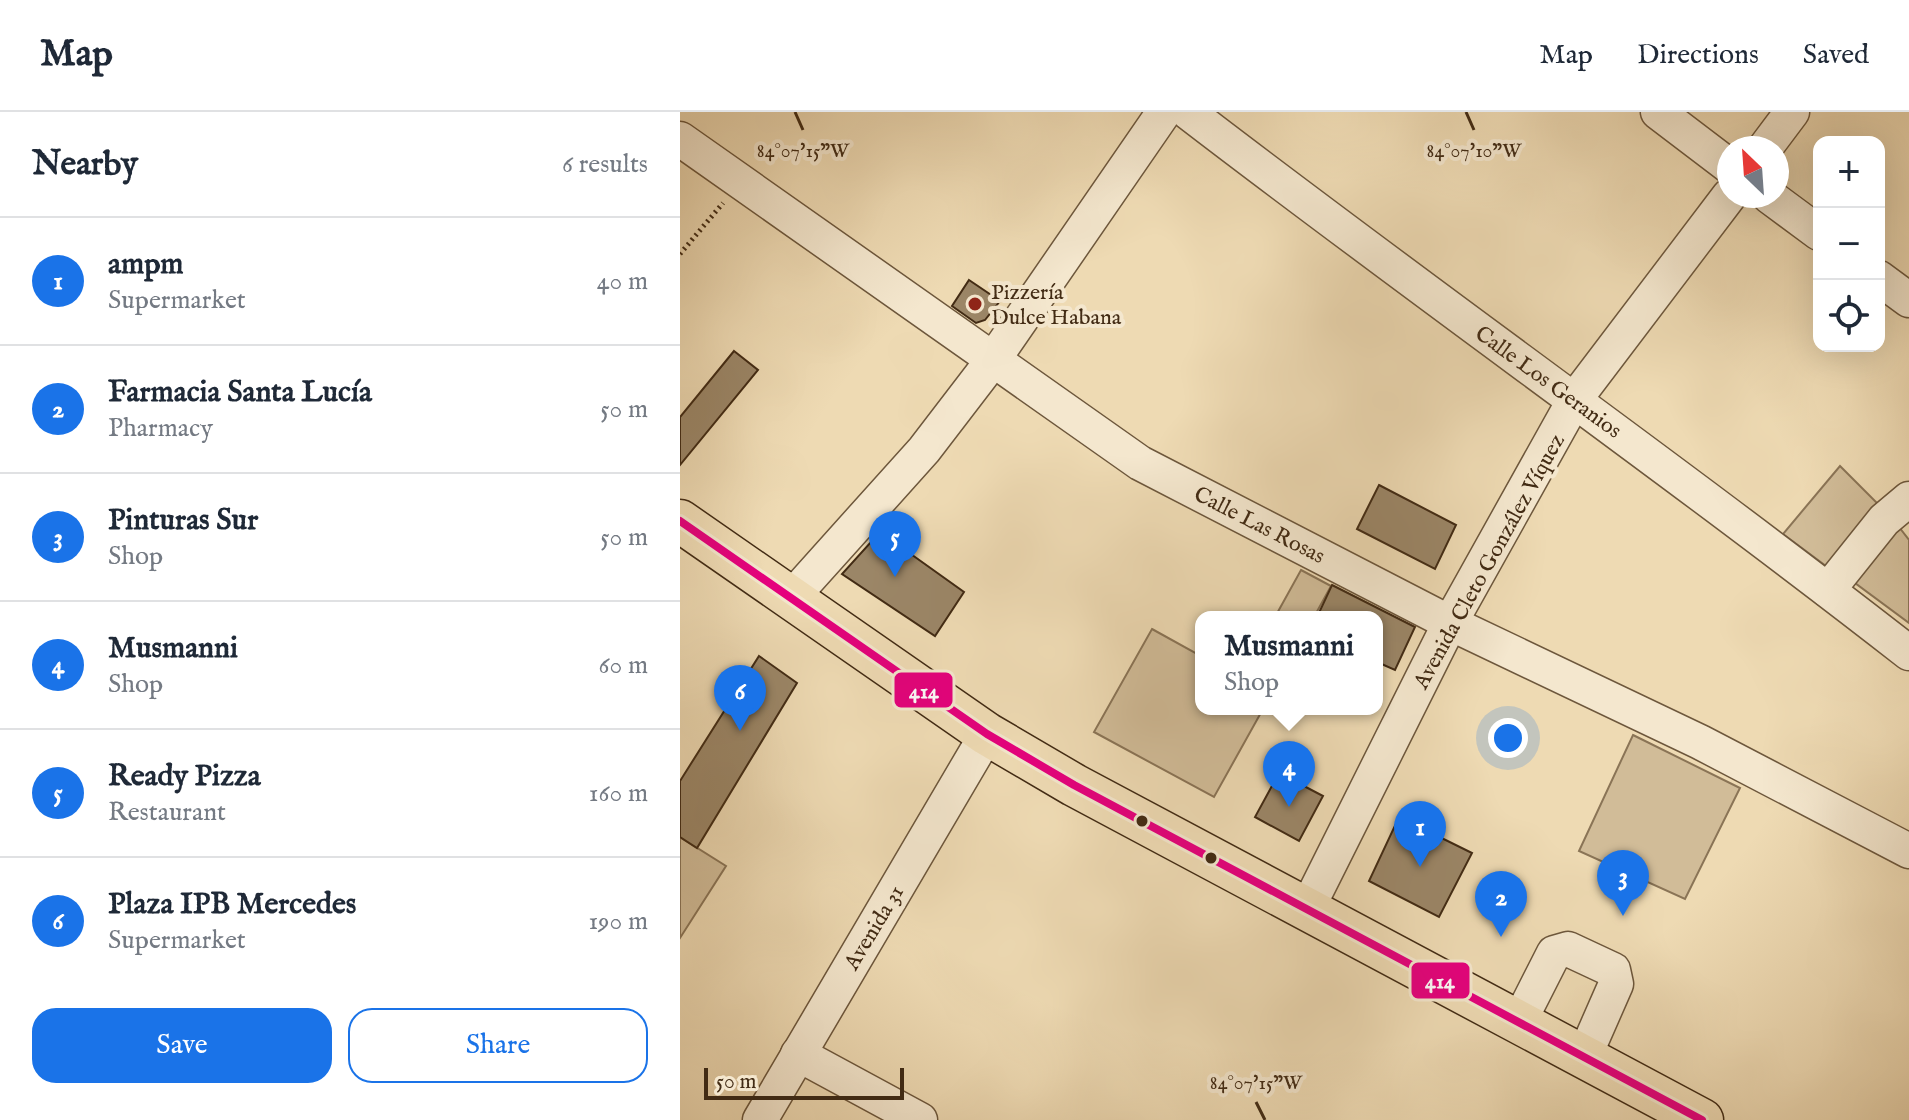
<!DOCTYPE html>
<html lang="en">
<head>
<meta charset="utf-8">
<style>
	body { margin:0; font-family:"IM FELL English",serif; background:#f6f6f7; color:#1f2937 }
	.controls { position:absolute; right:24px; top:24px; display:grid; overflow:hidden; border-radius:16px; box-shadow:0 8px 32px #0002 }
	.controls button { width:72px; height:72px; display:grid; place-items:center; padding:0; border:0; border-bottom:2px solid #e0e1e3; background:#fff; color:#1f2937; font:40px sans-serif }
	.compass { position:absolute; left:1037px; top:24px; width:72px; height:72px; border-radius:50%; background:#fff; box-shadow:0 8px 32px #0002; rotate:335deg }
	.scale { position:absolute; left:24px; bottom:20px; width:200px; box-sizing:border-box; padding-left:8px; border:4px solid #422b14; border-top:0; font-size:22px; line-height:28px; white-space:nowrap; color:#422b14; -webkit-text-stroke:6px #f4e7ce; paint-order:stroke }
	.you { position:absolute; left:828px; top:626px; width:28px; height:28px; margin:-20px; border:6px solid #fff; border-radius:50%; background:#1a73e8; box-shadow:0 0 0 12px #1a73e833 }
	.badge { display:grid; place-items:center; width:52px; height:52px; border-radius:50%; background:#1a73e8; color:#fff; font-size:26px; font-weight:700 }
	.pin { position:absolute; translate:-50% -66px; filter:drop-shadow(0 2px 4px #0008) }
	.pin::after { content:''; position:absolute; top:42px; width:28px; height:24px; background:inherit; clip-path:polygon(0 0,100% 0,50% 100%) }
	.popup { position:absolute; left:515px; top:499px; width:188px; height:104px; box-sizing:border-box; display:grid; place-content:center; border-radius:16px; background:#fff; filter:drop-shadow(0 2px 6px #0005); font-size:26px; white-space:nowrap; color:#747a83 }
	.popup b { font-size:30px; color:#1f2937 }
	.popup::after { content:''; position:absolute; left:50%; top:100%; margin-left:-16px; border:16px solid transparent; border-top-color:#fff }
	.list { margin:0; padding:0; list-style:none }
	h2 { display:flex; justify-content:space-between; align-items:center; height:104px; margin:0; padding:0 32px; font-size:34px }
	h2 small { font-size:26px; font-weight:400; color:#747a83 }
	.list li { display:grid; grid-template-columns:52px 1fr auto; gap:24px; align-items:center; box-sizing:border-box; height:128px; padding:0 32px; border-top:2px solid #e0e1e3 }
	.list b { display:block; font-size:30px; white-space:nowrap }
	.list p { margin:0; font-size:26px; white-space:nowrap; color:#747a83 }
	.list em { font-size:26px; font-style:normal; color:#747a83 }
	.actions { display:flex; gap:16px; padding:24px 32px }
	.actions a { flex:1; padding:18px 0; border:2px solid #1a73e8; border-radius:24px; text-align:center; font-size:28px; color:#1a73e8 }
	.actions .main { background:#1a73e8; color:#fff }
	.icon { flex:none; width:44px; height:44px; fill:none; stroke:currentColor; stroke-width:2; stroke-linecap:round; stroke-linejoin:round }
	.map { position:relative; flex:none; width:1229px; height:1008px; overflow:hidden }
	header { display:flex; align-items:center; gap:48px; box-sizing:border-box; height:112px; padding:0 40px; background:#fff; border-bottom:2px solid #e0e1e3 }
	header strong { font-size:38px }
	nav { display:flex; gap:44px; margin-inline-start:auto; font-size:28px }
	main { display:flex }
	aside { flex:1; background:#fff }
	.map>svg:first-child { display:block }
	.green { fill:#d1bc98; stroke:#8a7456; stroke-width:2 }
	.building { fill:#9b8667; stroke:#422b14; stroke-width:2 }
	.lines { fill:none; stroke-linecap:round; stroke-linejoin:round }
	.minor-casing { stroke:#6d573c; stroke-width:37 }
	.major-casing { stroke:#422b14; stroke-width:45 }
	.path { stroke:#422b14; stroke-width:5; stroke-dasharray:2 4; stroke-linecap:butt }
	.minor { stroke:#f4e7ce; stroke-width:34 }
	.major { stroke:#eedab3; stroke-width:42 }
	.bus-1-casing { stroke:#f4e7ce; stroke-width:14 }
	.bus-1 { stroke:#e5007d; stroke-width:8 }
	.ticks { fill:none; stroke:#422b14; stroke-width:3 }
	.poi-dot { fill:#8f2418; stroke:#f4e7ce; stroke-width:3 }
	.bus-dot { fill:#422b14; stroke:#f4e7ce; stroke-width:3 }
	.labels { text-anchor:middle; stroke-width:8; stroke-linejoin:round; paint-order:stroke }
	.poi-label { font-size:22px; fill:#422b14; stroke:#f4e7ce; text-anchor:start }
	.street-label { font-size:22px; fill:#422b14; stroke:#f4e7ce }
	.ticks-label { font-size:20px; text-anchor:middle; fill:#422b14; stroke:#f4e7ce; stroke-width:8; stroke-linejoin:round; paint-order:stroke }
	.line-badge { stroke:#f4e7ce; stroke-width:3 }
	.badge-label { font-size:22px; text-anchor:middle; font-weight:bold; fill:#fff }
</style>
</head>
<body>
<header>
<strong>Map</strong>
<nav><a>Map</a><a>Directions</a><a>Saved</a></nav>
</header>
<main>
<aside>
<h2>Nearby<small>6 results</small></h2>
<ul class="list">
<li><span class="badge">1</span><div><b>ampm</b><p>Supermarket</p></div><em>40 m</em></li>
<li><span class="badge">2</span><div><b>Farmacia Santa Lucía</b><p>Pharmacy</p></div><em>50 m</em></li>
<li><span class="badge">3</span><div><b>Pinturas Sur</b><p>Shop</p></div><em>50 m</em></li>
<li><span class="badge">4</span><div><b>Musmanni</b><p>Shop</p></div><em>60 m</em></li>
<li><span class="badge">5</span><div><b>Ready Pizza</b><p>Restaurant</p></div><em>160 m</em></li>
<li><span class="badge">6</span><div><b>Plaza IPB Mercedes</b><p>Supermarket</p></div><em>190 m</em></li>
</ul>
<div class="actions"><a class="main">Save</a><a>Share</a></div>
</aside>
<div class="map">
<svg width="1229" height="1008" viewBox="0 0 1229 1008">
	<rect width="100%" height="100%" fill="#eedab3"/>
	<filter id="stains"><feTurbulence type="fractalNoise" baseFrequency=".0025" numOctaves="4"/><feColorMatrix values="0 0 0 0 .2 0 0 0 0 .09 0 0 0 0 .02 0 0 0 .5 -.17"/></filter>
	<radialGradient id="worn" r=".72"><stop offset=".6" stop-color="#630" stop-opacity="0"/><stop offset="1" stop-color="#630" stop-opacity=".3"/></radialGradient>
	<g class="green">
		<path d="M 1160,354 L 1201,395 L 1150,457 L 1103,422 Z"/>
		<path d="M 1219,415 L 1229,428 L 1229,511 L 1171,468 Z"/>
		<path d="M 621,458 L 651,474 L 634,505 L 595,505 Z"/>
		<path d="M 472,517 L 521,544 L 521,597 L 583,597 L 534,685 L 414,620 Z"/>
		<path d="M 953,623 L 1060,676 L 1005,787 L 899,739 Z"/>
		<path d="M 0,725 L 46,754 L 0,826 Z"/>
	</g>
	<g class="building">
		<path d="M 289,168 L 320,189 L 305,208 L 296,211 L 272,194 Z"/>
		<path d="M 54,239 L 78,258 L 0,353 L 0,305 Z"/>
		<path d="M 699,373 L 776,413 L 755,457 L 677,417 Z"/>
		<path d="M 200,420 L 284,480 L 255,524 L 162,462 Z"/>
		<path d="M 652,473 L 735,515 L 715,558 L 697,550 L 697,505 L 637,505 Z"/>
		<path d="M 79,544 L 117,571 L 17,736 L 0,725 L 0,669 Z"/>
		<path d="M 599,661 L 643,684 L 619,729 L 575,705 Z"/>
		<path d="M 719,705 L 792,741 L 759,805 L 689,769 Z"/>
	</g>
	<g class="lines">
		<g class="minor-casing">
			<g id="minor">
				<path d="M 508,0 C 746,183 992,356 1229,541"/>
				<path d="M 978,0 L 1049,54"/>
				<path d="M 0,27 L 460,351 L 770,511 L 1020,630 L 1229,739"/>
				<path d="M 1085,36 L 1112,0"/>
				<path d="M 1089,84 L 1139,121"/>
				<path d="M 1199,166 L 1229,188"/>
				<path d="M 1148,478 L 1204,408 L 1229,387"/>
				<path d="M 112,485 L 244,338 L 313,248 L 484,0"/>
				<path d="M 628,795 L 770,511 L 895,287 L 1049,84"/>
				<path d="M 839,910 L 874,841 L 888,837 L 933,858 L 936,872 L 904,945"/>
				<path d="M 118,942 L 240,1008"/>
				<path d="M 80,1008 L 307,622"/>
			</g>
		</g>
		<g class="major-casing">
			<path id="major" d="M 0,409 L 307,622 L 394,673 L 1022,1008"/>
		</g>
		<path class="path" d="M 0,142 L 43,91"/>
		<use href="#minor" class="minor"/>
		<use href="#major" class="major"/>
		<g class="bus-1-casing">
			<path id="bus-1" d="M 0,409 L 307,622 L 394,673 L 1022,1008"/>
		</g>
		<use href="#bus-1" class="bus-1"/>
	</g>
	<path class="ticks" d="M 115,0 L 123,18M 786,0 L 794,18M 576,990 L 585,1008"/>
	<circle class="poi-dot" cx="295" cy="192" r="8"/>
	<g class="bus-dot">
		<circle cx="462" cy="709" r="7"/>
		<circle cx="531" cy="746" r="7"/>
	</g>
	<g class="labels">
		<g class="poi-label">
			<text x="311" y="187">Pizzería<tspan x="311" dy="25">Dulce Habana</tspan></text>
		</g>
		<g class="street-label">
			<text transform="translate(869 269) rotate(36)" y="8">Calle Los Geranios</text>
			<text transform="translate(580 412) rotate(27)" y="8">Calle Las Rosas</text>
			<text transform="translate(808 449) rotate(-61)" y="8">Avenida Cleto González Víquez</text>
			<text transform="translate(193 815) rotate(-59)" y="8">Avenida 31</text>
		</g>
	</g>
	<g class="ticks-label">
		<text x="123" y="45">84°07'15"W</text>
		<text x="794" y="45">84°07'10"W</text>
		<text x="576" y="977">84°07'15"W</text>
	</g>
	<g class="line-badge">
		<rect x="213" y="559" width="61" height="38" rx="8" fill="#e5007d"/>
		<rect x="730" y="849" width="61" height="39" rx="8" fill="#e5007d"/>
	</g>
	<g class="badge-label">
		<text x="244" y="586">414</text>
		<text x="760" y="876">414</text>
	</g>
	<rect width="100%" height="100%" filter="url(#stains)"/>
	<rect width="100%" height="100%" fill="url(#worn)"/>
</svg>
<div class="controls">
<button>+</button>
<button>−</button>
<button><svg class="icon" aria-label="locate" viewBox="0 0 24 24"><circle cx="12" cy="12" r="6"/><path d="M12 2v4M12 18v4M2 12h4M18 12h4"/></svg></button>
</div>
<svg class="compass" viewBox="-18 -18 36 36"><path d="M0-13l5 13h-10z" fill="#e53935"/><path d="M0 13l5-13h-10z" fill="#747a83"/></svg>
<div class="scale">50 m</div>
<div class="you"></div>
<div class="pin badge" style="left:740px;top:755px">1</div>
<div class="pin badge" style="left:821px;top:825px">2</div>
<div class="pin badge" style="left:943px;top:804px">3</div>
<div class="pin badge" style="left:609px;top:695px">4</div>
<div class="popup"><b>Musmanni</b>Shop</div>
<div class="pin badge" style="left:215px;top:465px">5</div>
<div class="pin badge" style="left:60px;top:619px">6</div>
</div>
</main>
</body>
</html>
